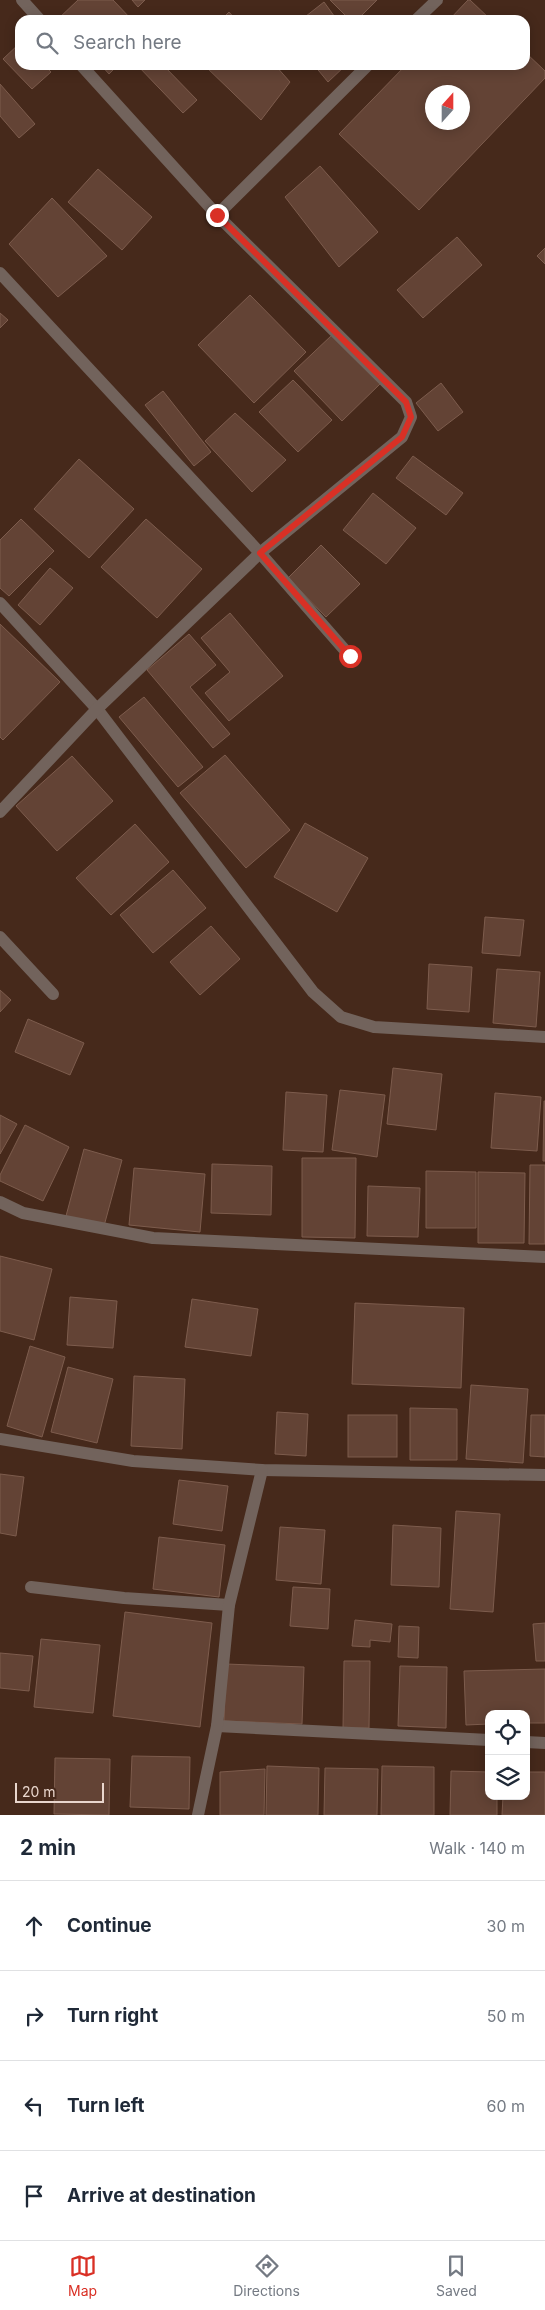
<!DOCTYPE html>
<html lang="en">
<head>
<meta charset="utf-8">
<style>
	body { margin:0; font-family:Inter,sans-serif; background:#f2f2f3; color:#1f2937 }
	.controls { position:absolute; right:15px; bottom:15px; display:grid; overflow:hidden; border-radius:10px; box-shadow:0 2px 12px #0003 }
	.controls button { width:45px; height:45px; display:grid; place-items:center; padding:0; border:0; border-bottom:1px solid #e0e1e3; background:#fff; color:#1f2937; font:25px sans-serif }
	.compass { position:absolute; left:425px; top:85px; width:45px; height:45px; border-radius:50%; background:#fff; box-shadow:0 2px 12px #0003; rotate:21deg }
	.scale { position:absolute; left:15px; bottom:12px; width:89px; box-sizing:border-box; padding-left:5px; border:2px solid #e9d6cd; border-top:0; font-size:14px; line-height:18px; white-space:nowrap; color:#e9d6cd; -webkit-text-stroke:4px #46291b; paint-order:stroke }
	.stop { position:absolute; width:15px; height:15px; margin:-11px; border:4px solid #d93025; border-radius:50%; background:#fff }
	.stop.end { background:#d93025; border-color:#fff; box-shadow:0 1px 5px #0008 }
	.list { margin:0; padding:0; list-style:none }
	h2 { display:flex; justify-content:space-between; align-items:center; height:65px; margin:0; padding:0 20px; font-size:21px }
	h2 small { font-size:16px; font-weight:400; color:#747a83 }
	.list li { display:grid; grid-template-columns:32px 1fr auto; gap:15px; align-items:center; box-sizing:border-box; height:90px; padding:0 20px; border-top:1px solid #e0e1e3 }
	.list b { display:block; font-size:19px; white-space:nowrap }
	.list em { font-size:16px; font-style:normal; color:#747a83 }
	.icon { flex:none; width:28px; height:28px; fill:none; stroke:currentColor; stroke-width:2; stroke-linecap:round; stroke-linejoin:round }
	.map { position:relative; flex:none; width:545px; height:1815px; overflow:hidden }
	.search { position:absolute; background:#fff; box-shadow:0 2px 12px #0003; left:15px; right:15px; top:15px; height:55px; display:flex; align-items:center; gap:12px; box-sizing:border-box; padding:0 18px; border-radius:15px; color:#747a83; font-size:19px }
	.sheet { height:425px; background:#fff }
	nav { display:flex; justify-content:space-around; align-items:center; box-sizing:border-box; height:70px; border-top:1px solid #e0e1e3; background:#fff; font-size:14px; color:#747a83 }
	nav a { display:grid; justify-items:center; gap:2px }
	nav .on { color:#d93025 }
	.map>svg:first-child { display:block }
	.building { fill:#634335; stroke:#7d5c4d; fill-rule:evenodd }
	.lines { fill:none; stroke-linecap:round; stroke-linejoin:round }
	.street { stroke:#72635c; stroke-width:12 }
	.route { stroke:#d93025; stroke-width:6 }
</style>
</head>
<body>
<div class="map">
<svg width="545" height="1815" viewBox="0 0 545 1815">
	<rect width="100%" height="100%" fill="#46291b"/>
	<g class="building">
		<path d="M 78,0 L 113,0 L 132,20 L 57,20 Z"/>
		<path d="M 132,0 L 145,0 L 138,7 Z"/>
		<path d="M 330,0 L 377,0 L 357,20 L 350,20 Z"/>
		<path d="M 468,0 L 470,0 L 491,20 L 449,20 Z"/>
		<path d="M 324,2 L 337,20 L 301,20 Z"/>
		<path d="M 229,12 L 236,20 L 221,20 Z"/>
		<path d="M 20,43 L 20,65 L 44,65 L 51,72 L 32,89 L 3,59 Z"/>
		<path d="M 525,52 L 545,71 L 545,78 L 419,210 L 339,134 L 406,65 L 525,65 ZM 432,92 L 462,92 L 462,122 L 432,122 Z"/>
		<path d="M 101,65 L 118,65 L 109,74 Z"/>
		<path d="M 137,65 L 163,65 L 197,100 L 183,113 Z"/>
		<path d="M 204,65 L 275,65 L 290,82 L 261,120 Z"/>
		<path d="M 314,65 L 346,65 L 328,82 Z"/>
		<path d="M 0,84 L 35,124 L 19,138 L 0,116 Z"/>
		<path d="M 320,166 L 378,232 L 339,267 L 285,197 Z"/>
		<path d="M 98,169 L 152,217 L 122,250 L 68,202 Z"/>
		<path d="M 52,198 L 107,256 L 58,297 L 9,244 Z"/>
		<path d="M 457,237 L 482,265 L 423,318 L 397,290 Z"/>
		<path d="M 545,248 L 545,264 L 537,256 Z"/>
		<path d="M 250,295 L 306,352 L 254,403 L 198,345 Z"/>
		<path d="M 0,313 L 8,320 L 0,328 Z"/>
		<path d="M 332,335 L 380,384 L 342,421 L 294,371 Z"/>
		<path d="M 293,380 L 332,420 L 298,452 L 259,412 Z"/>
		<path d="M 441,383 L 463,412 L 438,431 L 416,403 Z"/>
		<path d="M 163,391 L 211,452 L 194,466 L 145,405 Z"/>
		<path d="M 235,413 L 286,460 L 252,492 L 205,441 Z"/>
		<path d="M 413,456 L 463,493 L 446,515 L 396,478 Z"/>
		<path d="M 79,459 L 134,509 L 89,558 L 34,509 Z"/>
		<path d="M 373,493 L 416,528 L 386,564 L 343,530 Z"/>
		<path d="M 21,519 L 54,551 L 9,596 L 0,588 L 0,540 Z"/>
		<path d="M 146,519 L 202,569 L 157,618 L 101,567 Z"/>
		<path d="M 321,545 L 360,584 L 326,617 L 288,578 Z"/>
		<path d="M 50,568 L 73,588 L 40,625 L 18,605 Z"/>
		<path d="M 230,613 L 283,676 L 229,721 L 205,693 L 230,672 L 201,638 Z"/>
		<path d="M 0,624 L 60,682 L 3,740 L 0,737 Z"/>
		<path d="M 189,634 L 216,665 L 190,687 L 230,734 L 213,748 L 147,670 Z"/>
		<path d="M 144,697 L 203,767 L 178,787 L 119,717 Z"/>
		<path d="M 225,755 L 290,830 L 246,868 L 180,793 Z"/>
		<path d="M 72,756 L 113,801 L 57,851 L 16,806 Z"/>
		<path d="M 305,823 L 368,858 L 337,912 L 274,877 Z"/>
		<path d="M 135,824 L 169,862 L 111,915 L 76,878 Z"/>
		<path d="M 173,870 L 206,908 L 153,953 L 120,915 Z"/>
		<path d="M 485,917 L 524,920 L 520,956 L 482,953 Z"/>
		<path d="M 211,926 L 240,959 L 200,995 L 170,962 Z"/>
		<path d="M 429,964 L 472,967 L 469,1012 L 427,1009 Z"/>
		<path d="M 497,969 L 540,972 L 536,1027 L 493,1023 Z"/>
		<path d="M 0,990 L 11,1000 L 0,1012 Z"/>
		<path d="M 28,1019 L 84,1043 L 70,1075 L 15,1052 Z"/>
		<path d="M 393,1068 L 442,1074 L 436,1130 L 387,1124 Z"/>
		<path d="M 340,1090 L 385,1095 L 377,1157 L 332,1150 Z"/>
		<path d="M 286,1092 L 327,1095 L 323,1152 L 283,1150 Z"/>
		<path d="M 495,1093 L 541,1097 L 537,1151 L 491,1148 Z"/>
		<path d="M 544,1101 L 545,1101 L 545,1161 L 543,1161 Z"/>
		<path d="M 0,1115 L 17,1124 L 0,1154 Z"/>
		<path d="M 25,1125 L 69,1147 L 43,1201 L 0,1181 L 0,1175 Z"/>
		<path d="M 84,1149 L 122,1160 L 104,1226 L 66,1216 Z"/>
		<path d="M 302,1158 L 356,1158 L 355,1238 L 302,1237 Z"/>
		<path d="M 212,1164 L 272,1166 L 271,1215 L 211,1213 Z"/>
		<path d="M 530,1165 L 545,1165 L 545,1244 L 529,1244 Z"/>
		<path d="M 134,1168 L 205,1174 L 200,1232 L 129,1225 Z"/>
		<path d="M 426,1171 L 476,1172 L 476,1228 L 426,1228 Z"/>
		<path d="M 478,1172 L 525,1173 L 524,1243 L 478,1243 Z"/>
		<path d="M 368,1186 L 420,1188 L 418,1237 L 367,1236 Z"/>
		<path d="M 0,1256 L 52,1269 L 34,1340 L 0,1331 Z"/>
		<path d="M 70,1297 L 117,1301 L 113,1348 L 67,1345 Z"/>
		<path d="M 192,1299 L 258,1309 L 251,1356 L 185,1347 Z"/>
		<path d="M 355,1303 L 464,1308 L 461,1388 L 352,1384 Z"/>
		<path d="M 30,1346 L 65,1357 L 42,1437 L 7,1426 Z"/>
		<path d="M 68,1367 L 113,1379 L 97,1443 L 51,1432 Z"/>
		<path d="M 134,1376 L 185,1379 L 182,1449 L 131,1446 Z"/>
		<path d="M 471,1385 L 528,1389 L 523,1463 L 466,1459 Z"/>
		<path d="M 410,1408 L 457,1409 L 457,1460 L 410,1460 Z"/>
		<path d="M 277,1412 L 308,1414 L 306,1456 L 275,1454 Z"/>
		<rect x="348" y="1415" width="49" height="42"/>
		<path d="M 531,1415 L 545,1415 L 545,1457 L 530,1456 Z"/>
		<path d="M 0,1474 L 24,1477 L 16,1536 L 0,1533 Z"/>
		<path d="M 179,1480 L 228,1486 L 222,1531 L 173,1524 Z"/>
		<path d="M 456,1511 L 500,1514 L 493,1612 L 450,1609 Z"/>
		<path d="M 393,1525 L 441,1528 L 439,1587 L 391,1585 Z"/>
		<path d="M 280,1527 L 325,1530 L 321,1584 L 276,1580 Z"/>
		<path d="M 159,1537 L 225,1545 L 219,1597 L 153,1589 Z"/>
		<path d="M 293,1587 L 330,1589 L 328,1629 L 290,1626 Z"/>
		<path d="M 125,1612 L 212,1623 L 200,1727 L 113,1716 Z"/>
		<path d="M 355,1620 L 392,1624 L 390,1642 L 370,1640 L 370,1647 L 352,1646 Z"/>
		<path d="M 545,1623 L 545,1661 L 536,1661 L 533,1624 Z"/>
		<path d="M 399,1626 L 419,1627 L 418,1658 L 398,1657 Z"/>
		<path d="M 41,1639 L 100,1645 L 93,1713 L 34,1707 Z"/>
		<path d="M 0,1653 L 33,1656 L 29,1691 L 0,1688 Z"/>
		<path d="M 344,1661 L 370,1661 L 369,1728 L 343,1728 Z"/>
		<path d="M 226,1664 L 304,1667 L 302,1724 L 224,1721 Z"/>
		<path d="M 400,1666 L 447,1667 L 446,1728 L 398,1726 Z"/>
		<path d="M 545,1669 L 545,1723 L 526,1723 L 526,1714 L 489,1714 L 489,1724 L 466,1725 L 464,1671 Z"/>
		<path d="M 132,1756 L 190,1757 L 189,1809 L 130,1807 Z"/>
		<path d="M 55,1758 L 110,1759 L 109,1815 L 54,1814 Z"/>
		<path d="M 267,1766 L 319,1768 L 318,1815 L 266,1815 Z"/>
		<path d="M 382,1766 L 434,1767 L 434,1815 L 381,1815 Z"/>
		<path d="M 325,1768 L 378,1769 L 377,1815 L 324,1815 Z"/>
		<path d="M 265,1769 L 264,1815 L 220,1815 L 220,1772 Z"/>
		<path d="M 451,1771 L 489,1772 L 489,1796 L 497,1796 L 497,1815 L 450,1815 Z"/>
		<path d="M 526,1772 L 545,1772 L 545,1815 L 502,1815 L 503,1796 L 526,1796 Z"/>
	</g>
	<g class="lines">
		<g class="street">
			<path d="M 22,0 L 40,20"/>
			<path d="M 416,20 L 437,0"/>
			<path d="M 217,215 L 368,65"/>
			<path d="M 0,273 L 260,553 L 350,656"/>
			<path d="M 0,603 L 97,709 L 313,992 L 341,1017 L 374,1027 L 545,1037"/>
			<path d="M 0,812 L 97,709 L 260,553 L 402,437 L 411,417 L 406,402 L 217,215 L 81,65"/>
			<path d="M 0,937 L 53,994"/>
			<path d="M 0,1202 L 23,1213 L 153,1238 L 545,1257"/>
			<path d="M 0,1439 L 133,1461 L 262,1470 L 545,1475"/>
			<path d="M 31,1587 L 124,1598 L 229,1605"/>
			<path d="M 217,1726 L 489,1740"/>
			<path d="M 526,1742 L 545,1743"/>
			<path d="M 198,1815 L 217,1726 L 229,1605 L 262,1470"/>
		</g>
	</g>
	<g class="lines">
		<path class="route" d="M 217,215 L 406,402 L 411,417 L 402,437 L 260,553 L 350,656"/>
	</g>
</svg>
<div class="controls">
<button><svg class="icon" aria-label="locate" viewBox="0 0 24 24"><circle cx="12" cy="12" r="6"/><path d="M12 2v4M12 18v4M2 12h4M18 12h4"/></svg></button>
<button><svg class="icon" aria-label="layers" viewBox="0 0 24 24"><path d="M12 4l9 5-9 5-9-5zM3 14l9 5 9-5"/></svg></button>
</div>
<svg class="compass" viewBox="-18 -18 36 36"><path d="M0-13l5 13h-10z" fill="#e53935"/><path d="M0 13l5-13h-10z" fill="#747a83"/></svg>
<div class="scale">20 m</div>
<div class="stop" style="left:350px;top:656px"></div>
<div class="stop end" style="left:217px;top:215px"></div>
<div class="search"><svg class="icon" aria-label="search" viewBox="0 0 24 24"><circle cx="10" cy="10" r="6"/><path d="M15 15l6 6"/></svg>Search here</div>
</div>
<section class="sheet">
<h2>2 min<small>Walk · 140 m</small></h2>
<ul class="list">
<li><svg class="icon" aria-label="ahead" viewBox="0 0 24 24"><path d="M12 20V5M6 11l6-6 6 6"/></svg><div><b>Continue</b></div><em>30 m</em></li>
<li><svg class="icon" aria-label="right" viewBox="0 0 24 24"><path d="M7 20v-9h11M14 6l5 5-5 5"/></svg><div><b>Turn right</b></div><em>50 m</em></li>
<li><svg class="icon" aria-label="left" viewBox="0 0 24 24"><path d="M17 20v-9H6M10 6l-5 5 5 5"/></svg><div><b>Turn left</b></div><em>60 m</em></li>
<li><svg class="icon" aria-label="arrive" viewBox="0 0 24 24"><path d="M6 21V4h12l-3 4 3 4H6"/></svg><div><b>Arrive at destination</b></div></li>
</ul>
</section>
<nav>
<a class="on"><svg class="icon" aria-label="map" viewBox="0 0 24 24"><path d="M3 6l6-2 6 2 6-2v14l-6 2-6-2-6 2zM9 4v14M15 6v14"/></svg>Map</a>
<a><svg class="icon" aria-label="directions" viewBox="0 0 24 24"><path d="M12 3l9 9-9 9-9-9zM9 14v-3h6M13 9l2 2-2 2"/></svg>Directions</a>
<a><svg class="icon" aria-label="saved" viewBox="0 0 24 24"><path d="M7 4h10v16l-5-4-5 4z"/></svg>Saved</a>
</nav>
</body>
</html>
